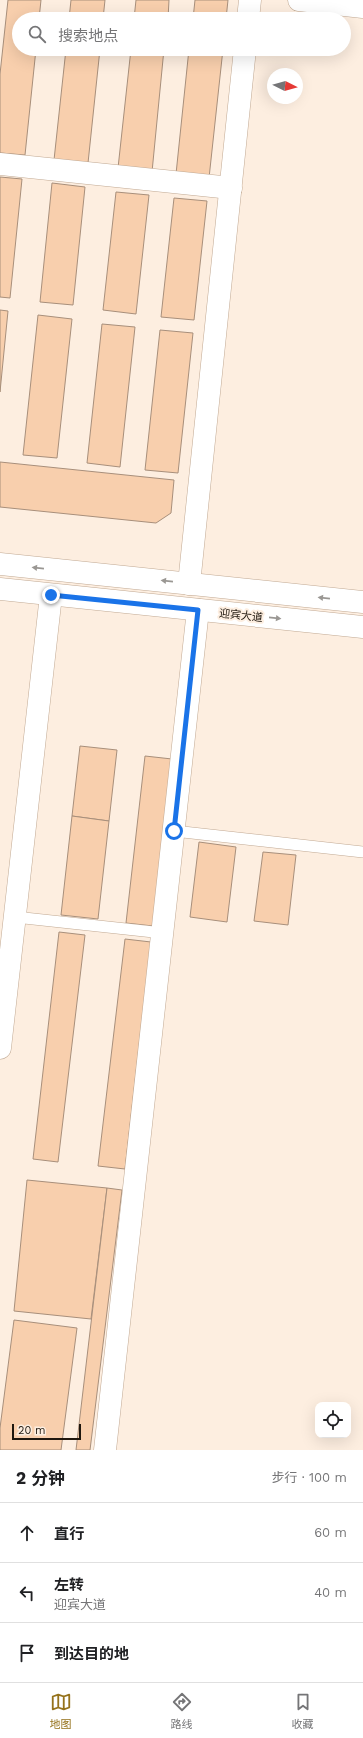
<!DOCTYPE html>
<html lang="zh">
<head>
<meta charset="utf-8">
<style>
	body { margin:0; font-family:"Work Sans","Noto Sans SC",sans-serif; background:#f6f6f6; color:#202124 }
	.controls { position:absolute; right:12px; bottom:12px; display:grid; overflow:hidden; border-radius:8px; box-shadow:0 4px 16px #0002 }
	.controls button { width:36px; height:36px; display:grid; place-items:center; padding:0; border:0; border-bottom:1px solid #e0e0e0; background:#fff; color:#202124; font:20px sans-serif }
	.compass { position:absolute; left:267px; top:68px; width:36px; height:36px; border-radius:50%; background:#fff; box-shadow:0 4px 16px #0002; rotate:95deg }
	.scale { position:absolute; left:12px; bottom:10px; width:69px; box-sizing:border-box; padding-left:4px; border:2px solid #1f170e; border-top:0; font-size:11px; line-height:14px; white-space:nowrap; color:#1f170e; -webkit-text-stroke:3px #fdeee0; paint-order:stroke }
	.stop { position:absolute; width:12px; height:12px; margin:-9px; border:3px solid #1a73e8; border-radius:50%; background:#fff }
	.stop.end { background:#1a73e8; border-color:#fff; box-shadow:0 1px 4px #0008 }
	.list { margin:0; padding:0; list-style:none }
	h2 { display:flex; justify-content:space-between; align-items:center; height:52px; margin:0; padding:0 16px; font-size:17px }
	h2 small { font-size:13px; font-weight:400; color:#757577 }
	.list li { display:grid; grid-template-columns:26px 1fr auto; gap:12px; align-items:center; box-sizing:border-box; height:60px; padding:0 16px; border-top:1px solid #e0e0e0 }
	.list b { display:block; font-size:15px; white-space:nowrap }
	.list p { margin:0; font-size:13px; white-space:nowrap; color:#757577 }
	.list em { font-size:13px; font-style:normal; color:#757577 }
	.icon { flex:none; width:22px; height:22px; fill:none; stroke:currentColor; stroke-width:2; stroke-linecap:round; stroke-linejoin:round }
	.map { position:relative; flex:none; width:363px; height:1450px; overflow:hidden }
	.search { position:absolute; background:#fff; box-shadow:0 4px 16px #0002; left:12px; right:12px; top:12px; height:44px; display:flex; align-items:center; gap:10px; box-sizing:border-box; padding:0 14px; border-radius:22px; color:#757577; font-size:15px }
	.sheet { height:232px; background:#fff }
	nav { display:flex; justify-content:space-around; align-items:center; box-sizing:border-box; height:56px; border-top:1px solid #e0e0e0; background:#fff; font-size:11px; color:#757577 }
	nav a { display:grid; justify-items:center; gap:2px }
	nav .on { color:#95721b }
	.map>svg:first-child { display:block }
	.building { fill:#f8cfad; stroke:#a88f7b }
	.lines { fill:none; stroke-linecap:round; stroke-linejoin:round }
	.lane-casing { stroke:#c1a993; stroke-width:12 }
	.street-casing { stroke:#c1a993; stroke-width:23 }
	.secondary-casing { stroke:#c1a993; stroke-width:23 }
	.lane { stroke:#fff; stroke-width:11 }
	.street { stroke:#fff; stroke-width:22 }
	.secondary { stroke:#fff; stroke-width:22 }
	.oneway { fill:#9a9793 }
	.route { stroke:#1a73e8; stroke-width:5 }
	.labels { text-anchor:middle; stroke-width:4; stroke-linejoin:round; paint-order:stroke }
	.street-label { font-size:11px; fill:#1f170e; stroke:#fdeee0 }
</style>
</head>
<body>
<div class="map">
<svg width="363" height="1450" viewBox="0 0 363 1450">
	<rect width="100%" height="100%" fill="#fdeee0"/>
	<g class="building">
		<path d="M 8,0 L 41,0 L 39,19 L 19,19 L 19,49 L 36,49 L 25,155 L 0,153 L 0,74 Z"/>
		<path d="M 71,0 L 105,0 L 103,19 L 69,19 Z"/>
		<path d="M 136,0 L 169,0 L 168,19 L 134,19 Z"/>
		<path d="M 195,0 L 228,0 L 226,19 L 193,19 Z"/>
		<path d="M 66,49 L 100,49 L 88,163 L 54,160 Z"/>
		<path d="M 131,49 L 164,49 L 152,172 L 118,168 Z"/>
		<path d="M 189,49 L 223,49 L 209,178 L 176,174 Z"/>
		<path d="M 0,177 L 22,179 L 10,298 L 0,297 Z"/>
		<path d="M 52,183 L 85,187 L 73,305 L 40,302 Z"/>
		<path d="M 116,192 L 149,195 L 136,314 L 103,310 Z"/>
		<path d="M 174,198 L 207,201 L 194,320 L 161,317 Z"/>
		<path d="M 0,310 L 8,311 L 0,392 Z"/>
		<path d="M 38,315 L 72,319 L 57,458 L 23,455 Z"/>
		<path d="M 102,324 L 135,327 L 120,467 L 87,463 Z"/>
		<path d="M 160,330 L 193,333 L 178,473 L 145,470 Z"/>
		<path d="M 0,462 L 174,480 L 171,513 L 156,523 L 0,507 Z"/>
		<path d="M 80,746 L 117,750 L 109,821 L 72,816 Z"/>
		<path d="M 145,756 L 172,759 L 153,926 L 126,923 Z"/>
		<path d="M 72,816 L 109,821 L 98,919 L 61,915 Z"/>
		<path d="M 199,842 L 236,847 L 227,922 L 190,917 Z"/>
		<path d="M 263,852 L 296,855 L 288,925 L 254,921 Z"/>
		<path d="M 59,932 L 85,935 L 58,1162 L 33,1159 Z"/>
		<path d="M 125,939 L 151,942 L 125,1169 L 98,1166 Z"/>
		<path d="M 27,1180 L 107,1188 L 91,1319 L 14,1311 Z"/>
		<path d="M 107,1188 L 122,1190 L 90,1450 L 76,1450 Z"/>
		<path d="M 14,1320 L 77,1328 L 61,1450 L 0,1450 L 0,1428 Z"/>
	</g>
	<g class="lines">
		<g class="lane-casing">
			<g id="lane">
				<path d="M 174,831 L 363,852"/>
				<path d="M 15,917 L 163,933"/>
			</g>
		</g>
		<g class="street-casing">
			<g id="street">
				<path d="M 299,0 L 363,7"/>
				<path d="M 248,19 L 250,0"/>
				<path d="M 0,164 L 231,188"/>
				<path d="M 189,584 L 245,49"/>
				<path d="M 105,1450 L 198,610"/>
			</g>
		</g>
		<g class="secondary-casing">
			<g id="secondary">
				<path d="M 0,564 L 363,602"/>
				<path d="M 0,589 L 363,627"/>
				<path d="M 0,1048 L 51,595"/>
			</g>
		</g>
		<use href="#lane" class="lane"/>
		<use href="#street" class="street"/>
		<use href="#secondary" class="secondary"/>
	</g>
	<defs><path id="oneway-solid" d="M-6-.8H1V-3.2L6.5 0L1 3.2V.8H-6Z"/></defs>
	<g class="oneway">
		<use href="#oneway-solid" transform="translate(38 568) rotate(-174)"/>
		<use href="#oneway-solid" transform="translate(167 581) rotate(-174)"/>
		<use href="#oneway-solid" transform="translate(324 598) rotate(-174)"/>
		<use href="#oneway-solid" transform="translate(275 618) rotate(6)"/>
	</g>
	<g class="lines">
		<path class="route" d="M 51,595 L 198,610 L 174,831"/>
	</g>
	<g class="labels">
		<g class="street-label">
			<text transform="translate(241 615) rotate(6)" y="4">迎宾大道</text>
		</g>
	</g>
</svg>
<div class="controls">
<button><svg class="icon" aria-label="locate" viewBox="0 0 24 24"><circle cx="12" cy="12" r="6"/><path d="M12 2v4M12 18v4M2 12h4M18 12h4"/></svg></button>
</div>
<svg class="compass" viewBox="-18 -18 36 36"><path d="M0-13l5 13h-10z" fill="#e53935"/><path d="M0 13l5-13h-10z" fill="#757577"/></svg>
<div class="scale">20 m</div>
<div class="stop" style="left:174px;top:831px"></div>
<div class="stop end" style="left:51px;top:595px"></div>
<div class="search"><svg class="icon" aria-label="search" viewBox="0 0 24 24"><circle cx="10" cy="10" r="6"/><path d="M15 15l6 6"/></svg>搜索地点</div>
</div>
<section class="sheet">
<h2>2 分钟<small>步行 · 100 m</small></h2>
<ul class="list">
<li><svg class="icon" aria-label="ahead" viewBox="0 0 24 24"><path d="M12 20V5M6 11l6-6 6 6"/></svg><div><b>直行</b></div><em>60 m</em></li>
<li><svg class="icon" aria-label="left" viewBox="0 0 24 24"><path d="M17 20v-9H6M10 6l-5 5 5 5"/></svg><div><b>左转</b><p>迎宾大道</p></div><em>40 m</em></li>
<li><svg class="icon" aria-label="arrive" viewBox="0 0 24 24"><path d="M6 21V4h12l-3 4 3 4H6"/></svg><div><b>到达目的地</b></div></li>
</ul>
</section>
<nav>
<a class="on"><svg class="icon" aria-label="map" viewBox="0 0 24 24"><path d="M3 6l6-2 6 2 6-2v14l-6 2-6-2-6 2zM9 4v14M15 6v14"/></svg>地图</a>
<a><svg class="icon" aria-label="directions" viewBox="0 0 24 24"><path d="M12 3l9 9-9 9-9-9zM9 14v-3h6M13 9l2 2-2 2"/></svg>路线</a>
<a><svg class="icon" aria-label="saved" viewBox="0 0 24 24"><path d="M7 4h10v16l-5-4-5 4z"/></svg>收藏</a>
</nav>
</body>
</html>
